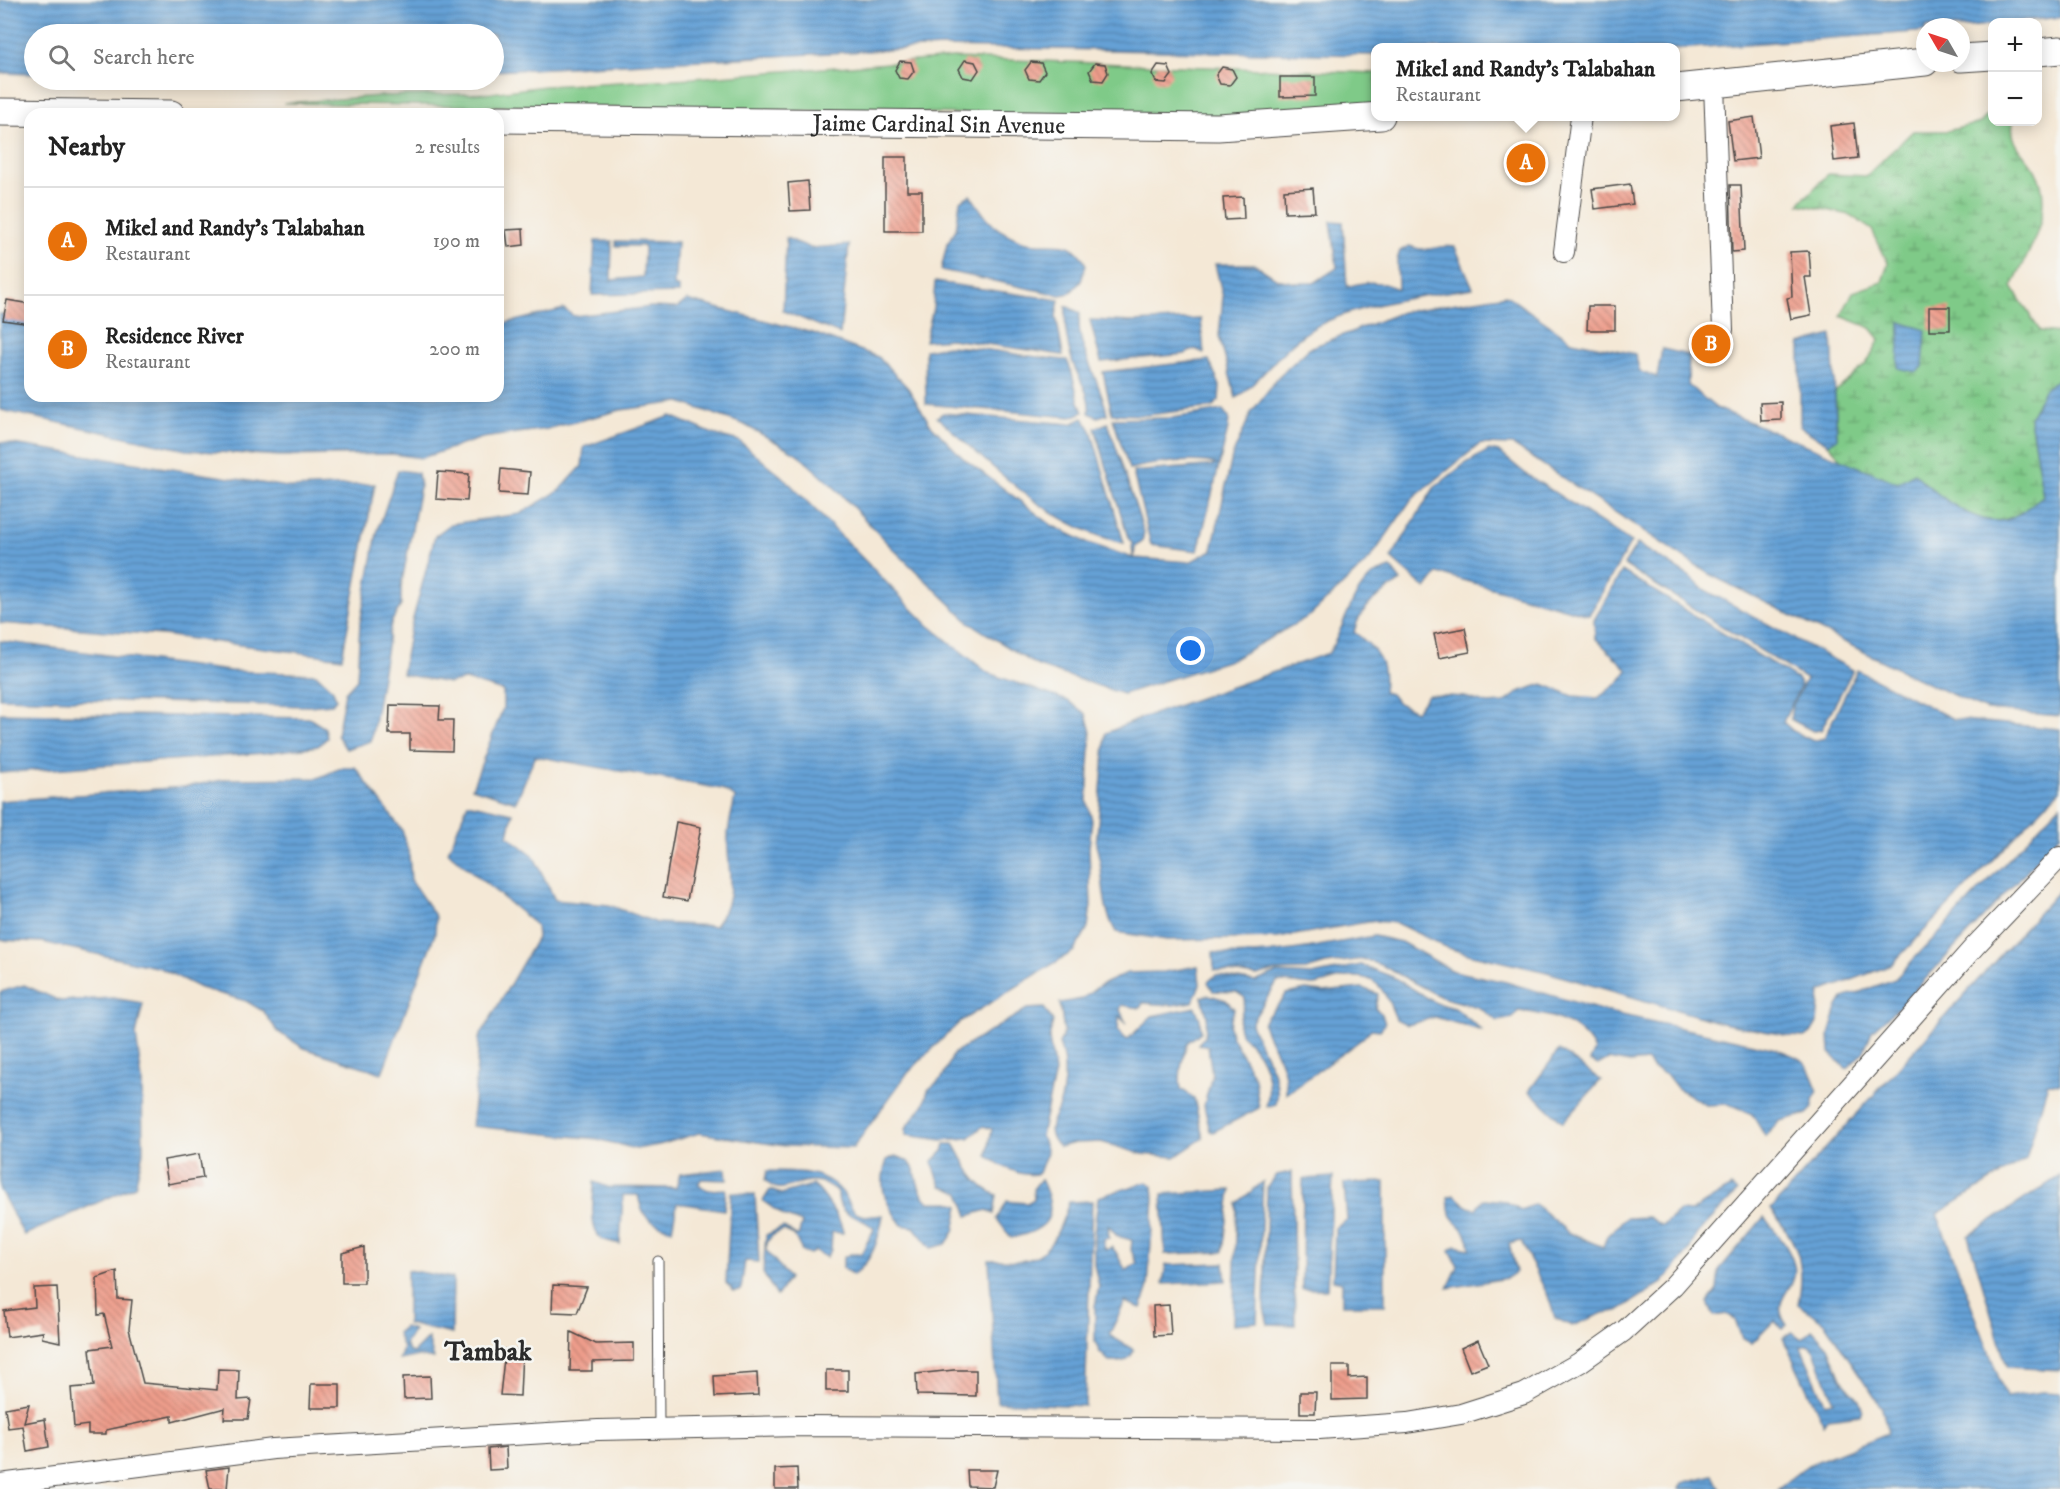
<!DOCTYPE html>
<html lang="en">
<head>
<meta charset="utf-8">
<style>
	body { margin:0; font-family:"IM FELL DW Pica",serif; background:#f2f2f2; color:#222 }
	.controls { position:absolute; right:18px; top:18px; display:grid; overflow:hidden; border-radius:12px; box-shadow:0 3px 15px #0003 }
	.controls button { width:54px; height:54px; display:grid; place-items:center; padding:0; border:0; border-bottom:2px solid #e0e0e0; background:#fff; color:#222; font:30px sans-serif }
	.compass { position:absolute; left:1916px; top:18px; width:54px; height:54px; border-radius:50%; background:#fff; box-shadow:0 3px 15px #0003; rotate:309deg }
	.you { position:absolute; left:1191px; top:651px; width:21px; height:21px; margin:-15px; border:4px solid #fff; border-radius:50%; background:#1a73e8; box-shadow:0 0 0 9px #1a73e833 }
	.badge { display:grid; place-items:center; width:39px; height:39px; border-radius:50%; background:#d93025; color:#fff; font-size:20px; font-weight:700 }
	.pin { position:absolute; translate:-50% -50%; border:3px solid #fff; box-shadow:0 2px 6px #0006 }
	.popup { position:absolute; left:1371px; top:43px; width:309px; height:78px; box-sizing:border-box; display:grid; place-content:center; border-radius:12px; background:#fff; filter:drop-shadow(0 2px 4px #0005); font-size:20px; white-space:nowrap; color:#767676 }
	.popup b { font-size:22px; color:#222 }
	.popup::after { content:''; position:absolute; left:50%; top:100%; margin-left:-12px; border:12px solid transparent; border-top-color:#fff }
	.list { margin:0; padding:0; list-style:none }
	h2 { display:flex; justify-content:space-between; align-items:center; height:78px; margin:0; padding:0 24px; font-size:26px }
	h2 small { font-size:20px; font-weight:400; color:#767676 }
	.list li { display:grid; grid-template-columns:39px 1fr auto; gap:18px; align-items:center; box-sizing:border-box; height:108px; padding:0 24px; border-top:2px solid #e0e0e0 }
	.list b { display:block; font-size:22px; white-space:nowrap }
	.list p { margin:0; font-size:20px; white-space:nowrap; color:#767676 }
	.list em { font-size:20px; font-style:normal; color:#767676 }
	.icon { flex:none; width:33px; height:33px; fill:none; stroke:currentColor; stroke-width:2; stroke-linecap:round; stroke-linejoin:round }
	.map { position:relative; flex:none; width:2060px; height:1489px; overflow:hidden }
	.search { position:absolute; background:#fff; box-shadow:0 3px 15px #0003; left:24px; top:24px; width:480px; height:66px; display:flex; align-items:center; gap:15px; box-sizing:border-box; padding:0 21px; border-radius:33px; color:#767676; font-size:22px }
	.panel { position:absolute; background:#fff; box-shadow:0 3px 15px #0003; left:24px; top:108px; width:480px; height:294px; border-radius:18px }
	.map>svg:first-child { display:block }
	.green { fill:#7fca88; stroke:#557a5a; stroke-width:1.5 }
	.wetland { fill:url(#wetland-marsh); stroke:#557a5a; stroke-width:1.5 }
	.water { fill:url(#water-rules); stroke:#486680; stroke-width:1.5; fill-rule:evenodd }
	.building { fill:url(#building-back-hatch) }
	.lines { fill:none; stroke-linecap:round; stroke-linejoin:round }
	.lane-casing { stroke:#494745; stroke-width:11 }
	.street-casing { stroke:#494745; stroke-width:22 }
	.secondary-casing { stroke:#494745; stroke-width:29 }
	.lane { stroke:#fff; stroke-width:9 }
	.street { stroke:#fff; stroke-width:20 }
	.secondary { stroke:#fff; stroke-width:27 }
	.labels { text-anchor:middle; stroke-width:5; stroke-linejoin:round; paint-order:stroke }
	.street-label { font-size:24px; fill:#2b2b2b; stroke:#f6f6f2 }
	.quarter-label { font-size:27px; font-weight:bold; fill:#2b2b2b; stroke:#f6f6f2 }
</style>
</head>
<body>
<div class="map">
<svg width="2060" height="1489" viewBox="0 0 2060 1489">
	<defs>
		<pattern id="wetland-marsh" width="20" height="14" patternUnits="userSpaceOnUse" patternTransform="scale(1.5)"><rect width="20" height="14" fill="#7fca88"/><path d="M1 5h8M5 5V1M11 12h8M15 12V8" fill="none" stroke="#68a46f"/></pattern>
		<pattern id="water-rules" width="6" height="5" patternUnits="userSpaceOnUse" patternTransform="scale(1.5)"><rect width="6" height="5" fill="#65a1d6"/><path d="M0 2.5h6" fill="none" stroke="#5383ae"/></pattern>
		<pattern id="building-back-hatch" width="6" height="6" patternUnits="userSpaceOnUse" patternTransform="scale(1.5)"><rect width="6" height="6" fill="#ee9d8b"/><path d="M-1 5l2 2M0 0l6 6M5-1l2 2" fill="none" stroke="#c18072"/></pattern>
	</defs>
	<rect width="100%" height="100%" fill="#f6f6f2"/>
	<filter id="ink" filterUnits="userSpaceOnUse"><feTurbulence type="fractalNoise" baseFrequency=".0167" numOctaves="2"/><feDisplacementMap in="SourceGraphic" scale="12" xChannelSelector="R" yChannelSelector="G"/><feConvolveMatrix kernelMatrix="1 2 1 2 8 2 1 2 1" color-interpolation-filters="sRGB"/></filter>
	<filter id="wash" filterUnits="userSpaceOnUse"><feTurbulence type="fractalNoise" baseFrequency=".008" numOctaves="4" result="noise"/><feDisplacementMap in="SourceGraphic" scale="24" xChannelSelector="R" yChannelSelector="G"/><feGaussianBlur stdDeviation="1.35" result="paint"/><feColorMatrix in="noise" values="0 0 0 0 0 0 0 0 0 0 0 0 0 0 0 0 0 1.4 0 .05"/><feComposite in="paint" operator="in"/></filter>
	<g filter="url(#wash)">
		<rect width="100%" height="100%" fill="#f4e8d6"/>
		<path class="green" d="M 954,58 L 1376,73 L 1376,108 L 1239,118 L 284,103 L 379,96 L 491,93 L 545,86 L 694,78 Z"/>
		<path class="wetland" d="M 1992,111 L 1992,122 L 2013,122 C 2009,144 2025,153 2035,170 C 2057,209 2029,251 2012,287 L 2040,331 L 2060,333 L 2060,377 L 2044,390 L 2030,418 L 2043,496 C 2033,503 2023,513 2012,517 C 1980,532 1936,494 1914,473 L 1898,484 L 1845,463 L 1828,444 L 1837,438 L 1835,392 L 1866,364 L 1880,339 L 1871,328 L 1841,316 L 1853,292 L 1882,282 L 1888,263 L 1872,230 L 1850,215 L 1799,204 L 1828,174 L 1866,176 L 1913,131 L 1947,131 L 1980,123 Z"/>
		<g class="water">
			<path d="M 0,0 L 2060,0 L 2060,17 L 1961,28 L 1925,27 L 1925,31 L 1916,32 L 1676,49 L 1376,48 L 1376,55 L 942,47 L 494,71 L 494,34 L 34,34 L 34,74 L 0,73 Z"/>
			<path d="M 970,195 C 980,207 986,222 1000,230 C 1010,236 1023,243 1035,244 C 1059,246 1073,238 1086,265 L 1081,281 L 1070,293 L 1060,295 L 941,270 L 947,244 L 956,229 L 960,201 Z"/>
			<path d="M 1331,221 L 1343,222 L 1347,287 C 1367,281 1378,280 1398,289 L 1397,260 L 1400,251 L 1409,246 C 1431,254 1435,244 1455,247 L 1473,288 C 1426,295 1350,305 1310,330 C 1281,348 1263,379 1236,398 L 1219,336 L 1223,297 L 1215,264 L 1254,264 L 1277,279 L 1296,283 L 1314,283 L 1337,268 Z"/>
			<path d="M 786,238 L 811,248 L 849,245 L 840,334 L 783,311 Z"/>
			<path d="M 595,241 L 612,241 L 611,280 L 643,277 L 644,246 L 616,246 L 616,241 L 677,242 L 674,286 L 679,288 L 679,293 L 592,295 Z"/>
			<path d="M 935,282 L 1059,300 L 1056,316 L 1063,355 L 951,339 L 925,341 L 933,308 Z"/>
			<path d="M 1506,295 L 1572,341 L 1635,354 L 1640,372 L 1657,377 L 1662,349 L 1689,355 L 1688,385 L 1716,408 L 1898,483 L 1914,473 C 1936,494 1980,532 2012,518 C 2023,513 2033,503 2043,496 L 2030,418 L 2044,390 L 2060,377 L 2060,716 L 1986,710 L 1914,677 L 1709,574 L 1513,445 L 1480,444 L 1411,500 L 1370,559 L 1311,615 L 1233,659 L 1123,694 L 1038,666 L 971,624 L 890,546 L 834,487 L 796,453 L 743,424 L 680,402 L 621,410 L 547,429 L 482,438 L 422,458 L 392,454 L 281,456 L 186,450 L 0,410 L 0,314 L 30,320 L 30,396 L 498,396 L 498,325 L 564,309 L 574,316 L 651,307 L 677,308 L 687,300 L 813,333 L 878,357 L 908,388 L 930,424 L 962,457 L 1053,526 L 1088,543 L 1133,558 L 1132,543 L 1128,538 L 1095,428 L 1108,423 L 1144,532 L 1142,542 L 1135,547 L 1134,558 L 1190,562 L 1212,550 L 1232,457 L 1251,413 L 1279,376 L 1310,348 L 1402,312 Z"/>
			<path d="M 1066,306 L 1080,313 C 1073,343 1102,383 1107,414 L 1098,417 L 1089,413 C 1091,394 1079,380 1073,363 C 1067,345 1064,326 1066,306 Z"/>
			<path d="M 1201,319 L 1204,353 L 1195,349 L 1185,354 L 1101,362 L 1090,320 L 1133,322 Z"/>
			<path d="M 1900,322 L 1926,330 L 1923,367 L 1916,372 L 1898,368 Z"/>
			<path d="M 1832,335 L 1837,438 L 1828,444 L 1800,427 L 1800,344 Z"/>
			<path d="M 947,346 C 987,347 1026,358 1067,360 C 1075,377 1075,395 1083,412 L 1071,417 L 926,404 L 925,350 Z"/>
			<path d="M 1209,360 L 1220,386 L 1219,400 L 1213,407 L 1147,415 L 1112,414 L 1103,372 Z"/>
			<path d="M 1223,410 L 1229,418 L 1228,429 L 1198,551 L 1151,545 L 1133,472 L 1217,465 C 1200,457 1148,464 1129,469 L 1113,419 L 1172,418 Z"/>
			<path d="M 943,413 L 1071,424 L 1083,418 L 1091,430 L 1124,543 C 1050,527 992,466 937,417 Z"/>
			<path d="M 671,416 L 713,434 L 739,441 L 786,480 L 928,625 L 988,673 L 1068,701 L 1086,714 L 1091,732 L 1087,802 L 1092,820 L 1089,848 L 1091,905 L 1088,928 L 1074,951 L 961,1021 L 940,1041 L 906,1075 L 853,1148 L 785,1146 L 699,1133 L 659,1145 L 636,1149 L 597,1139 L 472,1126 L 479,1038 L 537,938 L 536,925 L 448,852 L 468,803 L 513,813 L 508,836 L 533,855 L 555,900 L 609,905 L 657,923 L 715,926 C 740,893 726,871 728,834 C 729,822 733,809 735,797 L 722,789 L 535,756 L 516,802 L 472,788 L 503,708 L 503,691 L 465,680 L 449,683 L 402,674 L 409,634 L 435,536 L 451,524 L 520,514 L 560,490 L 582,466 L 584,447 Z"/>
			<path d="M 0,442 L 293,488 L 375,484 L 342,658 L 162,635 L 0,623 Z"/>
			<path d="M 1489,450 L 1499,452 L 1526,474 L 1631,542 L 1589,615 L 1438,573 L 1426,589 L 1391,558 L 1434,488 L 1463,465 Z"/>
			<path d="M 398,470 L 418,473 L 420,487 L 401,587 L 401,605 L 391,623 L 371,741 L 346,749 L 337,735 L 345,692 L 357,679 L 360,623 L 377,533 Z"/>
			<path d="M 1637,544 L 1689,576 L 1703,589 L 1853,670 L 1821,730 L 1813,731 L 1790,719 L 1792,707 L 1806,679 L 1624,565 Z"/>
			<path d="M 1391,568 L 1401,581 C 1381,594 1359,607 1354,632 C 1378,650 1387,662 1383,692 L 1391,694 L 1398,703 L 1416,711 L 1428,695 L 1465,697 L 1488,704 L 1504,703 L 1521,691 L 1543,684 L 1573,696 L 1598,698 L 1620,681 L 1628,670 L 1595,638 L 1594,620 L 1622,571 L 1797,679 L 1801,685 L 1783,722 L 1793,731 L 1813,741 L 1824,738 L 1857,670 L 1953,719 L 2060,729 L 2060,790 L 1891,965 L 1820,992 L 1817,1023 L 1811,1033 L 1804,1037 L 1790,1036 L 1722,1023 L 1543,971 L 1472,955 L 1448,948 L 1396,923 L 1376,921 L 1355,924 L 1278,938 L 1167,940 L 1116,932 C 1099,903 1106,876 1096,845 L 1106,733 L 1139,719 L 1329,653 C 1344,628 1350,594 1373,575 C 1378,572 1386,570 1391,568 Z"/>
			<path d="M 0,641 L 230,671 L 316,674 L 333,690 L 336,699 L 332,704 L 308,706 L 0,698 Z"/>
			<path d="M 0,713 L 309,718 L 325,728 L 327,738 L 318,746 L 264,753 L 0,773 Z"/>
			<path d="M 343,767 L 355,767 L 402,830 L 409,854 L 411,881 L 436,917 L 435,934 L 382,1073 L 304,1048 L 278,1032 L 263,1011 L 246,1001 L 200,988 L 160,968 L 42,942 L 0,940 L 0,801 L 184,787 L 228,779 L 318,778 Z"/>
			<path d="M 2060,805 L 2060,835 L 1902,1004 L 1872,1031 L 1864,1051 L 1847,1069 L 1830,1053 L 1829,1035 L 1837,1008 L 1843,998 L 1895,979 Z"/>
			<path d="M 2060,889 L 2060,1084 L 2048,1083 L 2026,1159 L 1937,1214 L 2006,1397 L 2042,1392 L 2060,1393 L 2060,1489 L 1777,1489 L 1808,1465 L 1888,1433 L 1882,1408 L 1825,1323 L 1798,1304 C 1807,1260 1796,1243 1771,1209 Z"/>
			<path d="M 1374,936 L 1401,942 L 1453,971 L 1506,982 L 1604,1011 L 1776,1049 C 1808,1060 1805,1060 1818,1091 L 1813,1100 L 1813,1108 L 1807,1114 L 1780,1121 L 1765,1136 L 1752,1114 L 1729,1104 L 1706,1105 L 1677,1088 L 1667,1075 L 1654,1069 L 1647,1061 L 1630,1063 L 1608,1059 L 1598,1065 L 1590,1061 L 1595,1050 C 1579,1021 1549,1014 1518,1011 L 1513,1018 L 1498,1021 L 1478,1007 L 1441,997 L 1383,966 L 1363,959 L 1326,964 L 1306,970 L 1275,971 L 1257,976 L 1214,970 L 1213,952 C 1251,961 1333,943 1374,936 Z"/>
			<path d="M 1361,965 L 1393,977 L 1436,1003 L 1455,1008 L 1483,1031 L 1435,1017 L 1408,1025 L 1396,1019 C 1384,990 1378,971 1341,978 C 1332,980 1322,984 1314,985 C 1303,985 1290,981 1277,982 L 1251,1023 C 1258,1048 1284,1076 1276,1104 L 1266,1107 C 1272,1086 1267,1064 1254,1048 C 1250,1042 1241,1036 1239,1030 C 1236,1022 1245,1009 1245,998 L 1236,992 L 1213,991 L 1208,982 L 1216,975 L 1255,982 L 1276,973 L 1312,975 Z"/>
			<path d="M 1198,966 L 1200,984 L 1193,1002 L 1172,1005 L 1143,1003 L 1140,1008 L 1122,1005 L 1120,1010 L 1126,1023 L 1119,1016 L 1118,1031 L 1127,1040 L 1152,1016 L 1195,1007 L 1200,1019 L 1201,1032 L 1187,1043 C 1183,1057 1178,1075 1181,1089 L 1194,1098 L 1203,1138 L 1175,1157 L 1142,1154 L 1101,1142 L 1075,1143 L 1059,1147 C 1040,1128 1057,1118 1061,1100 C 1065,1082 1066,1061 1059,1044 L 1064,1032 L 1060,1003 L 1082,999 L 1099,986 L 1127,973 L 1164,972 Z"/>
			<path d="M 24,985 L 60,1001 L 113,998 L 143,1003 L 136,1035 L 142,1080 L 143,1152 L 135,1186 L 24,1235 L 0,1190 L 0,992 Z"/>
			<path d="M 1362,988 L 1378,994 L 1375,1008 L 1382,1014 L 1385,1024 L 1380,1030 L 1371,1029 L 1362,1039 L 1286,1094 C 1287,1060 1273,1053 1263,1024 C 1268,1011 1280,1006 1286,994 L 1306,990 L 1323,992 Z"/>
			<path d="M 1209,995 L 1226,1000 L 1234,1009 L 1229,1026 L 1231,1035 L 1255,1079 L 1259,1108 L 1213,1132 L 1210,1131 L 1204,1106 L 1212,1075 L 1208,1046 L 1198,1044 L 1205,1036 L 1207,1016 L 1202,997 Z"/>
			<path d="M 1044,1008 L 1053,1021 L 1049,1039 L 1055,1072 L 1041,1136 L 1047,1152 L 1039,1173 C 1022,1179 1001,1166 987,1156 L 992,1129 L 983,1126 L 969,1138 L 942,1140 L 906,1135 L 906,1128 L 924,1104 L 928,1090 L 942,1078 L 954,1053 L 1027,1009 Z"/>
			<path d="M 1559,1050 L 1601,1080 L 1563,1122 L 1529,1091 Z"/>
			<path d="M 945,1144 L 954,1144 C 967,1165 973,1185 997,1195 L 994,1214 L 987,1210 L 968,1216 L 960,1193 L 941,1186 L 932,1162 L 943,1151 Z"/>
			<path d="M 895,1156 C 925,1163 909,1184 929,1202 L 950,1202 L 959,1206 L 954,1232 L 946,1244 L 931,1248 L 914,1227 L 902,1225 C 885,1203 877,1187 887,1160 Z"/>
			<path d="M 726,1169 L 727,1180 L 701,1179 L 698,1185 L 708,1190 L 726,1189 L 724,1210 L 677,1203 L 672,1230 C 649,1221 643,1220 638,1195 L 623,1195 L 620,1244 C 614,1242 606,1242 601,1238 C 588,1229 594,1196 594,1182 L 608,1187 L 676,1188 L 680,1174 Z"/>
			<path d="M 767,1171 C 788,1171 817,1170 834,1184 C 858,1202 842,1221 883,1215 C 879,1238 873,1261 853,1275 L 843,1268 L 843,1258 L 850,1254 L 861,1254 L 874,1229 C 861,1213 837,1221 838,1192 C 803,1162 786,1205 765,1180 Z"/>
			<path d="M 1292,1172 L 1295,1325 L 1268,1324 L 1264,1308 L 1267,1187 L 1277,1175 Z"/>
			<path d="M 2060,1176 L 2060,1370 L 2007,1367 L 1968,1236 Z"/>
			<path d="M 1333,1177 L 1327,1289 L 1302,1289 L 1303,1179 Z"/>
			<path d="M 1041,1179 C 1059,1215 1051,1230 1011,1238 L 997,1219 L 1007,1201 L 1027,1203 L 1034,1199 L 1033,1189 Z"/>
			<path d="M 1147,1182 L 1153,1186 L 1154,1198 L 1148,1286 L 1141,1308 L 1125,1302 L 1109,1335 L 1134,1350 C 1129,1362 1122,1362 1110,1362 L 1099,1351 L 1095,1341 L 1095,1306 L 1099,1286 L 1094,1265 L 1094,1235 L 1098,1197 ZM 1108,1225 L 1117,1236 L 1132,1240 L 1131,1250 L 1137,1263 L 1127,1270 C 1119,1264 1119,1252 1111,1247 L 1107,1250 L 1104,1247 L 1104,1239 L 1109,1238 Z"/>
			<path d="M 1263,1182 L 1257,1322 L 1233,1324 L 1237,1203 Z"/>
			<path d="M 1385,1182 L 1385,1305 L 1342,1305 L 1342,1282 L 1333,1280 L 1335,1228 L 1347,1220 L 1344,1183 Z"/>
			<path d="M 812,1185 C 821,1189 843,1223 843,1233 L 832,1232 L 831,1250 L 826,1257 L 815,1251 L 810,1254 L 802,1251 L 794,1235 L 783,1230 C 771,1235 767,1238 766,1250 L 789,1278 L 777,1296 L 763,1273 L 766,1235 L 783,1227 L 798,1236 L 802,1223 L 784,1216 L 763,1201 L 770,1190 L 781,1194 Z"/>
			<path d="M 1731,1187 L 1737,1192 L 1697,1234 L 1688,1252 L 1662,1283 L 1618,1311 L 1603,1313 L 1572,1326 L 1555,1318 L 1548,1296 L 1521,1241 L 1509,1244 L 1516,1272 L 1507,1278 L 1448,1288 L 1458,1266 L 1450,1250 L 1456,1246 L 1470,1249 C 1469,1231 1460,1229 1451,1216 C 1448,1211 1449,1202 1448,1197 L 1454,1195 L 1468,1207 L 1476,1209 L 1484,1199 L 1505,1201 L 1521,1210 L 1535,1204 L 1569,1233 L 1603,1247 L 1607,1236 L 1626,1218 L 1648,1217 L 1662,1226 L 1679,1211 L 1691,1212 Z"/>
			<path d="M 1231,1190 L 1223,1252 L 1165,1254 L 1162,1194 Z"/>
			<path d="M 731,1192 L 755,1195 L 759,1262 L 745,1261 L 741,1290 L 734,1291 L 726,1283 Z"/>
			<path d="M 1092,1201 L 1085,1406 L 997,1402 L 989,1260 C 999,1259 1007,1261 1017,1261 C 1050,1261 1060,1229 1069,1202 Z"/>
			<path d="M 1764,1217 C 1775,1231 1789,1246 1794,1265 C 1800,1290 1767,1297 1787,1325 L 1782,1329 L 1775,1320 L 1752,1343 L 1742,1339 L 1735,1319 L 1727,1314 L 1714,1316 L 1708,1302 L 1717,1290 L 1719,1270 Z"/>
			<path d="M 1224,1263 L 1226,1281 L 1163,1284 L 1166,1265 Z"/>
			<path d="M 407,1270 L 453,1278 L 452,1334 L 407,1324 Z"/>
			<path d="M 404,1327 L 414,1330 L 405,1344 L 408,1351 L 413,1353 L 428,1338 L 434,1359 L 418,1356 L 399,1360 L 403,1349 L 397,1333 Z"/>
			<path d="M 1812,1330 L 1828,1347 L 1841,1379 L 1858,1398 L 1862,1409 L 1860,1415 L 1828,1419 L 1824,1425 L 1783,1338 L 1792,1332 L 1802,1339 ZM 1809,1345 L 1814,1351 L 1834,1401 L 1825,1403 L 1801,1347 Z"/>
			<path d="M 1713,1475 L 1720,1489 L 1679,1489 L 1682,1483 Z"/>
		</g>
		<g id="blocks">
			<g class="building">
				<path d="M 965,60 L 975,62 L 979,70 L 973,79 L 963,77 L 959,69 Z"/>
				<path d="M 900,61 L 911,62 L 914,71 L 908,79 L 899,78 L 895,70 Z"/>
				<path d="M 1031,62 L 1041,63 L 1045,72 L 1039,80 L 1029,79 L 1025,70 Z"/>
				<path d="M 1095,63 L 1105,64 L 1108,73 L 1103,81 L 1093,80 L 1089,71 Z"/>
				<path d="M 1158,65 L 1168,66 L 1172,75 L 1166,83 L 1156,82 L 1152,74 Z"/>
				<path d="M 1222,67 L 1232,69 L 1236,77 L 1230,85 L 1220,84 L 1216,75 Z"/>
				<path d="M 1280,77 L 1315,77 L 1315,96 L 1280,97 Z"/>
				<path d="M 1754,117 L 1759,158 L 1733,161 L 1728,121 Z"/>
				<path d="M 1854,123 L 1858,158 L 1834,161 L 1830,126 Z"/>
				<path d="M 885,157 L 907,157 L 907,191 L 922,191 L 922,231 L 885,231 Z"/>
				<path d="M 808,181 L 810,210 L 790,211 L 788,183 Z"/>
				<path d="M 1630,184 L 1633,204 L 1595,209 L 1592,189 Z"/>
				<path d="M 1730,185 L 1741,185 L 1744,251 L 1732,252 Z"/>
				<path d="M 1313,188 L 1315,212 L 1285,213 L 1284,190 Z"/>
				<path d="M 1243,197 L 1244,219 L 1225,220 L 1223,198 Z"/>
				<path d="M 523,229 L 524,245 L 508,247 L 506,230 Z"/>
				<path d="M 1809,251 L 1811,277 L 1805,277 L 1811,315 L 1791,319 L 1787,298 L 1792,297 L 1790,252 Z"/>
				<path d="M 7,300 L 30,304 L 30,324 L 3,320 Z"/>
				<path d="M 1588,306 L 1615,306 L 1615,330 L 1587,330 Z"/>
				<rect x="1929" y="307" width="21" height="23"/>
				<path d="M 1781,402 L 1781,420 L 1761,421 L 1760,403 Z"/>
				<path d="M 501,469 L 530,472 L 528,495 L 499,493 Z"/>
				<path d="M 438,472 L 469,474 L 467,501 L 436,499 Z"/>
				<path d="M 1465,628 L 1470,652 L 1439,658 L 1434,634 Z"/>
				<path d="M 390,705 L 440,706 L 439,720 L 453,720 L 452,751 L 410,750 L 410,734 L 389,734 Z"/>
				<path d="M 676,822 L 701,827 L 687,901 L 663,897 Z"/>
				<path d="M 199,1154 L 203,1178 L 168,1184 L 164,1160 Z"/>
				<path d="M 364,1247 L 364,1283 L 342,1283 L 342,1253 Z"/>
				<path d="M 117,1271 L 118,1299 L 132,1300 L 129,1329 L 143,1383 L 217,1390 L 218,1369 L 239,1370 L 238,1400 L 251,1399 L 248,1419 L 224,1419 L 225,1408 L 172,1422 L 172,1416 L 106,1430 L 106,1434 L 88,1434 L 88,1425 L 74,1427 L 71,1388 L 94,1386 L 90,1349 L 112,1346 L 104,1314 L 98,1315 L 97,1278 Z"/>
				<path d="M 553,1285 L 587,1287 L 577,1313 L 552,1312 Z"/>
				<path d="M 57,1287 L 60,1342 L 42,1338 L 43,1332 L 7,1337 L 4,1311 L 35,1307 L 34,1288 Z"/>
				<path d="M 1169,1305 L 1171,1335 L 1154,1336 L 1153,1306 Z"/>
				<path d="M 571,1332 L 596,1344 L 634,1343 L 634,1361 L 592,1362 L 592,1371 L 570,1371 Z"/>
				<path d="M 1478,1340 L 1488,1364 L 1470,1371 L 1461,1348 Z"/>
				<path d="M 505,1349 L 522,1351 L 520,1396 L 500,1395 Z"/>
				<path d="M 1332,1366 L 1349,1366 L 1349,1378 L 1367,1377 L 1367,1399 L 1332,1400 Z"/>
				<rect x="826" y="1370" width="22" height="21"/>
				<path d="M 954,1370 L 976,1370 L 976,1396 L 917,1395 L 916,1374 Z"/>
				<path d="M 757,1373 L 758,1395 L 715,1397 L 714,1376 Z"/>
				<path d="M 430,1376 L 431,1398 L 404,1399 L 403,1377 Z"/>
				<path d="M 311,1384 L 340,1384 L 340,1408 L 310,1408 Z"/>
				<path d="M 1300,1392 L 1316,1392 L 1315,1413 L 1300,1413 Z"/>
				<path d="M 29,1404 L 24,1423 L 45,1419 L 49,1447 L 27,1451 L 23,1426 L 8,1428 L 5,1408 Z"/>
				<path d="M 506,1447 L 507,1469 L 489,1470 L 488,1449 Z"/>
				<path d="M 229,1467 L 227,1489 L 210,1489 L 206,1470 Z"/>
				<path d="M 797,1468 L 798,1489 L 775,1489 L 775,1469 Z"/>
				<path d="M 967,1470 L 997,1470 L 993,1487 L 968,1486 Z"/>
			</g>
		</g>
	</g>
	<g filter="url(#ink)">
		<use href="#blocks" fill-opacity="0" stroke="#494745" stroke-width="1.5"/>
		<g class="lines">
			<g class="lane-casing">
				<path id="lane" d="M 658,1261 L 659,1428"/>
			</g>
			<g class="street-casing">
				<g id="street">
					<path d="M 1714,85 L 1723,330"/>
					<path d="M 1564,252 L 1581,116"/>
					<path d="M 0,1484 L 273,1449 L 598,1430 L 799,1426 L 1319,1429 L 1407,1423 L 1461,1414 L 1524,1394 L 1579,1363 L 1624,1331 L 1673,1286 L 1975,946 L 2060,857"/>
				</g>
			</g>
			<g class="secondary-casing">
				<g id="secondary">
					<path d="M 2038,52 L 2060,50"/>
					<path d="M 1961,58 L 1992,56"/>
					<path d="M 1676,88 L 1925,62"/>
					<path d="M 0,112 L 171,114"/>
					<path id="s1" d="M 498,119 L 1218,127 L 1381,116"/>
				</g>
			</g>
			<use href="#lane" class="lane"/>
			<use href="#street" class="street"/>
			<use href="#secondary" class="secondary"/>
		</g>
	</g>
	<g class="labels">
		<g class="street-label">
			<text dy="8" stroke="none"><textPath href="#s1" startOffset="441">Jaime Cardinal Sin Avenue</textPath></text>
		</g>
		<g class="quarter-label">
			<text x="488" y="1360">Tambak</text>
		</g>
	</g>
</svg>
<div class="controls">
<button>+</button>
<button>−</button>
</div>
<svg class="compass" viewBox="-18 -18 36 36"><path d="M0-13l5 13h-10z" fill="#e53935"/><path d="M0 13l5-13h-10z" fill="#767676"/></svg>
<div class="you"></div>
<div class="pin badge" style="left:1526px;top:163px;background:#e8710a">A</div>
<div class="popup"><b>Mikel and Randy's Talabahan</b>Restaurant</div>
<div class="pin badge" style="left:1711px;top:344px;background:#e8710a">B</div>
<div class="search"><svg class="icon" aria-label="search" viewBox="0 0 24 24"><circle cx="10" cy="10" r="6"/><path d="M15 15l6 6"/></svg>Search here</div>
<section class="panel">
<h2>Nearby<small>2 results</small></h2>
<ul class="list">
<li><span class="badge" style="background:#e8710a">A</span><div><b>Mikel and Randy's Talabahan</b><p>Restaurant</p></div><em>190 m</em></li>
<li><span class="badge" style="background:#e8710a">B</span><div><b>Residence River</b><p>Restaurant</p></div><em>200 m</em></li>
</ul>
</section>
</div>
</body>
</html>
